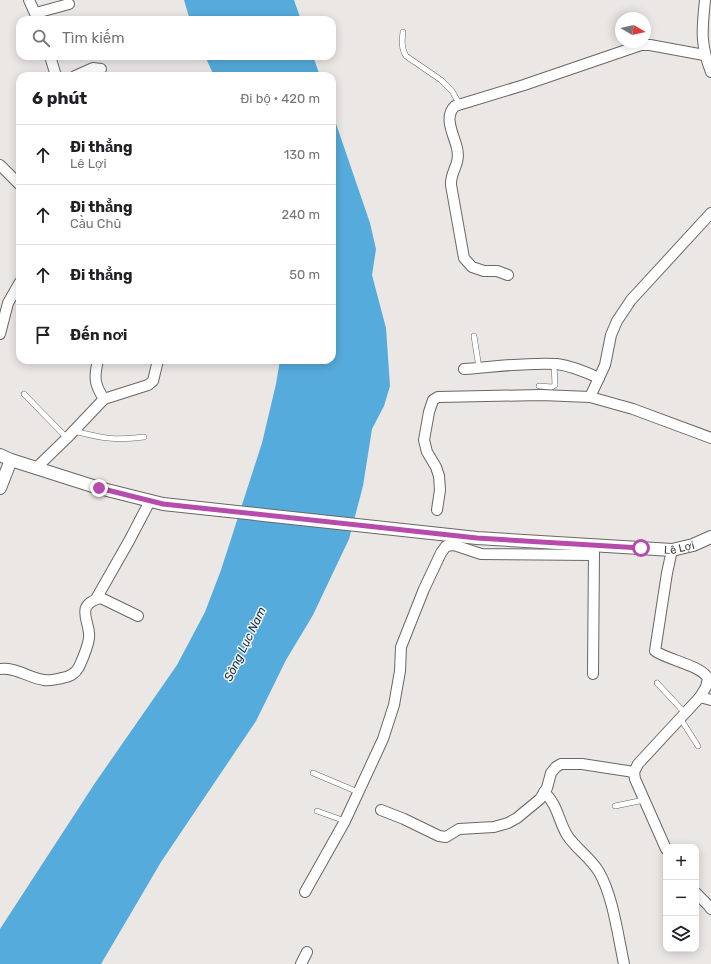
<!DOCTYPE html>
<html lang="vi">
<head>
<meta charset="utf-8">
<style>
	body { margin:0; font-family:Rubik,sans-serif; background:#f2f2f2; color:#202124 }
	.controls { position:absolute; right:12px; bottom:12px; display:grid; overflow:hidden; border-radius:8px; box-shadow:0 2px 10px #0003 }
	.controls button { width:36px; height:36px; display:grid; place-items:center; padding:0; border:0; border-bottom:1px solid #e0e0e0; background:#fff; color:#202124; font:20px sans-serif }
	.compass { position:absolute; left:615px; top:12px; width:36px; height:36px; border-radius:50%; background:#fff; box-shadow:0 2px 10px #0003; rotate:99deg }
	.stop { position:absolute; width:12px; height:12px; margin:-9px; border:3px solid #b74bac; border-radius:50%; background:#fff }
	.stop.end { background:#b74bac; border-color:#fff; box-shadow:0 1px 4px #0008 }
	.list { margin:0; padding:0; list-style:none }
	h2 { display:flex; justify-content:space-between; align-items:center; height:52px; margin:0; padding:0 16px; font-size:17px }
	h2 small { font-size:13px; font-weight:400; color:#757577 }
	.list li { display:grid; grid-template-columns:26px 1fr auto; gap:12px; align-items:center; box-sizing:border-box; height:60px; padding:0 16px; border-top:1px solid #e0e0e0 }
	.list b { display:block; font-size:15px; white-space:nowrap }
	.list p { margin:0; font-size:13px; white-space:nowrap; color:#757577 }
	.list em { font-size:13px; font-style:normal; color:#757577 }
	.icon { flex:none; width:22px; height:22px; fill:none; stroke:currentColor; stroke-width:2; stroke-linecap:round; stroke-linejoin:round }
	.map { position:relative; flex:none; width:711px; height:964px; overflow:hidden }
	.search { position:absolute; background:#fff; box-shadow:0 2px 10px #0003; left:16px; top:16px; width:320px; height:44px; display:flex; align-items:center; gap:10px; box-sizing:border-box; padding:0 14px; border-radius:12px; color:#757577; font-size:15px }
	.panel { position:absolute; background:#fff; box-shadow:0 2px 10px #0003; left:16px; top:72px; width:320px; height:292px; border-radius:12px }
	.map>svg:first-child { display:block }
	.water { fill:#55abdb }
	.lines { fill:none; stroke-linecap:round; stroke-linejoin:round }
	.service-casing { stroke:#6a6765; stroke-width:6 }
	.minor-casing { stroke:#6a6765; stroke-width:12 }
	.tertiary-casing { stroke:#6a6765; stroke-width:14 }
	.service { stroke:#fff; stroke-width:5 }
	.minor { stroke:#fff; stroke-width:10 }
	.tertiary { stroke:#fff; stroke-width:12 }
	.route { stroke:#b74bac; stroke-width:5 }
	.labels { text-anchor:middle; stroke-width:3; stroke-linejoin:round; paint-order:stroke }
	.street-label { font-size:11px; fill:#3c3a3a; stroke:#f7f4f2 }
	.water-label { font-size:12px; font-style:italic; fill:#0a3145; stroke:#f7f4f2 }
</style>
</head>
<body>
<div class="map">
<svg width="711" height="964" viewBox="0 0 711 964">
	<rect width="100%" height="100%" fill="#eae7e5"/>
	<g class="water">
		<path d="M 184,0 L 294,0 L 301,20 L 190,20 Z"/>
		<path d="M 205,56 L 313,56 L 320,76 L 214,76 Z"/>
		<path d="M 332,112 L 370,223 L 376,249 L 372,275 L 386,328 L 390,386 L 384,406 L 372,429 L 363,486 L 349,539 L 313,615 L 286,660 L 256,721 L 161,862 L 101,964 L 0,964 L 0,929 L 95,783 L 177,665 L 205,612 L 221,570 L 262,443 L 276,384 L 280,360 L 332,360 Z"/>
	</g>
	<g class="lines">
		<g class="service-casing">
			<g id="service">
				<path d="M 403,32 C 402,40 401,48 406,56 L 441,80 L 452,91 L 460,105"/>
				<path d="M 474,336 L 479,368"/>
				<path d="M 539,386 L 552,387 L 555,385 L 554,364"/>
				<path d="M 24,394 L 67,438"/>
				<path d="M 74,431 C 101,438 115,441 144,437"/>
				<path d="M 657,683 L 685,713"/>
				<path d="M 680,718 L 698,746"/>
				<path d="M 313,773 L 358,792"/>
				<path d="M 615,806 L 644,800"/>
				<path d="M 317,811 L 345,821"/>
			</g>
		</g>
		<g class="minor-casing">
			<g id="minor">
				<path d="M 29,0 L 38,20"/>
				<path d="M 705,0 C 702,29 700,44 711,72"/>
				<path d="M 36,13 L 69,4"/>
				<path d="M 50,56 L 56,76"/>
				<path d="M 75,76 L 93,68 L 101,69"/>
				<path d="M 0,165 L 20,185"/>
				<path d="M 508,275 L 497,271 L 484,271 L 472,267 L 464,258 L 451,185 C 450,171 461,165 457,148 C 454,135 443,117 455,106 L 524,85 L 641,45 L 650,45 L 704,55"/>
				<path d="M 0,334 L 8,303 L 20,282"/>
				<path d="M 98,360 C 94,377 94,384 104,399"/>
				<path d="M 464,369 C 494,367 526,362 557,364 C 572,366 586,372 599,378"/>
				<path d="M 590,397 L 605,365 L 611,335 L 617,321 L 631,300 L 711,213"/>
				<path d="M 36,468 L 67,438 L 104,399 L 148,385 L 153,381 L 158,360"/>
				<path d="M 437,510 L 440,490 L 439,476 L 436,467 L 427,452 L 424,440 L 429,412 L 433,400 L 438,397 L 541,395 L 590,397 L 633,409 L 711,438"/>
				<path d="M 96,599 L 129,541 L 150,501"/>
				<path d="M 0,669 C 16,667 29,678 44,680 C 50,681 57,679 62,678 C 70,677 75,674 79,667 C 83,658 88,647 89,638 C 91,622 73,605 101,598 L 138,616"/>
				<path d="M 593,674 L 594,549"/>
				<path d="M 700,697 L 711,700"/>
				<path d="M 544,792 C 558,805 558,820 567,835 C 576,849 590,857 599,872 C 613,896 618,936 624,964"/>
				<path d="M 381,810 L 404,819 L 439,836 L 446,837 L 459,829 L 494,827 L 508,823 L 517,818 L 540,799 L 547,788 L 551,773 L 556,767 L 561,764 L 582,764 L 634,772"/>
				<path d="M 666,849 L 635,779 L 634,772 L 638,764 L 700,697 L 706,687 L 708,678 C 700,665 668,660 655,651 L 667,573 L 672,550"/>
				<path d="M 305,892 L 345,821 L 383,739 L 394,705 L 400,671 L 401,647 L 424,589 L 441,553 L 446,546 L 454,545 L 481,554 L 594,555"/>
				<path d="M 696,893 L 708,905 L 711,909"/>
				<path d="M 301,964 L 307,952"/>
			</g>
		</g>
		<g class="tertiary-casing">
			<g id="tertiary">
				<path id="s1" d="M 0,455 L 11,460 L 99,488 L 163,504 L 477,538 L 672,550 L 693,545 L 711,537"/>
				<path d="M 0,488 L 11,460"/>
			</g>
		</g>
		<use href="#service" class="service"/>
		<use href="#minor" class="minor"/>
		<use href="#tertiary" class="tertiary"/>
	</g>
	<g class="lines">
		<path class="route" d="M 99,488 L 163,504 L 477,538 L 641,548"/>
	</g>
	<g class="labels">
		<g class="street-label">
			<text dy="4" stroke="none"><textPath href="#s1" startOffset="689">Lê Lợi</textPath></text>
		</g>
		<g class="water-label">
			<text transform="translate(245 644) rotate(-64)" y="4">Sông Lục Nam</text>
		</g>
	</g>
</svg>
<div class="controls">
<button>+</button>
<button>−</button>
<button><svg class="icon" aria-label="layers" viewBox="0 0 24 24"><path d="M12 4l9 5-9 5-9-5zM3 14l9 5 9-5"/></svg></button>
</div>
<svg class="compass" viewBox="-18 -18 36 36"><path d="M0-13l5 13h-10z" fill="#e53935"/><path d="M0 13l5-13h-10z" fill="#757577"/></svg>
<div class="stop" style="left:641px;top:548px"></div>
<div class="stop end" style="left:99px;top:488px"></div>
<div class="search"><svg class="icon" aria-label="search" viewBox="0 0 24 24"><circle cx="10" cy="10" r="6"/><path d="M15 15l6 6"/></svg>Tìm kiếm</div>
<section class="panel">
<h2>6 phút<small>Đi bộ · 420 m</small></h2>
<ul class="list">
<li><svg class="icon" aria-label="ahead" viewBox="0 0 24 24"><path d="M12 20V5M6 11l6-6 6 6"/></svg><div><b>Đi thẳng</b><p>Lê Lợi</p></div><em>130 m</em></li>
<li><svg class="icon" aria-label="ahead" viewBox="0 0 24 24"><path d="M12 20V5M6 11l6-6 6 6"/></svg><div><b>Đi thẳng</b><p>Cầu Chũ</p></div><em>240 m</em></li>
<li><svg class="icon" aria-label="ahead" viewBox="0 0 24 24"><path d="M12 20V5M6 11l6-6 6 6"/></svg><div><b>Đi thẳng</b></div><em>50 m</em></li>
<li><svg class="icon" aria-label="arrive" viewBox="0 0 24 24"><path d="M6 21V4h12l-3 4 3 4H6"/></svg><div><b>Đến nơi</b></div></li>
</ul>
</section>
</div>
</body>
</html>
